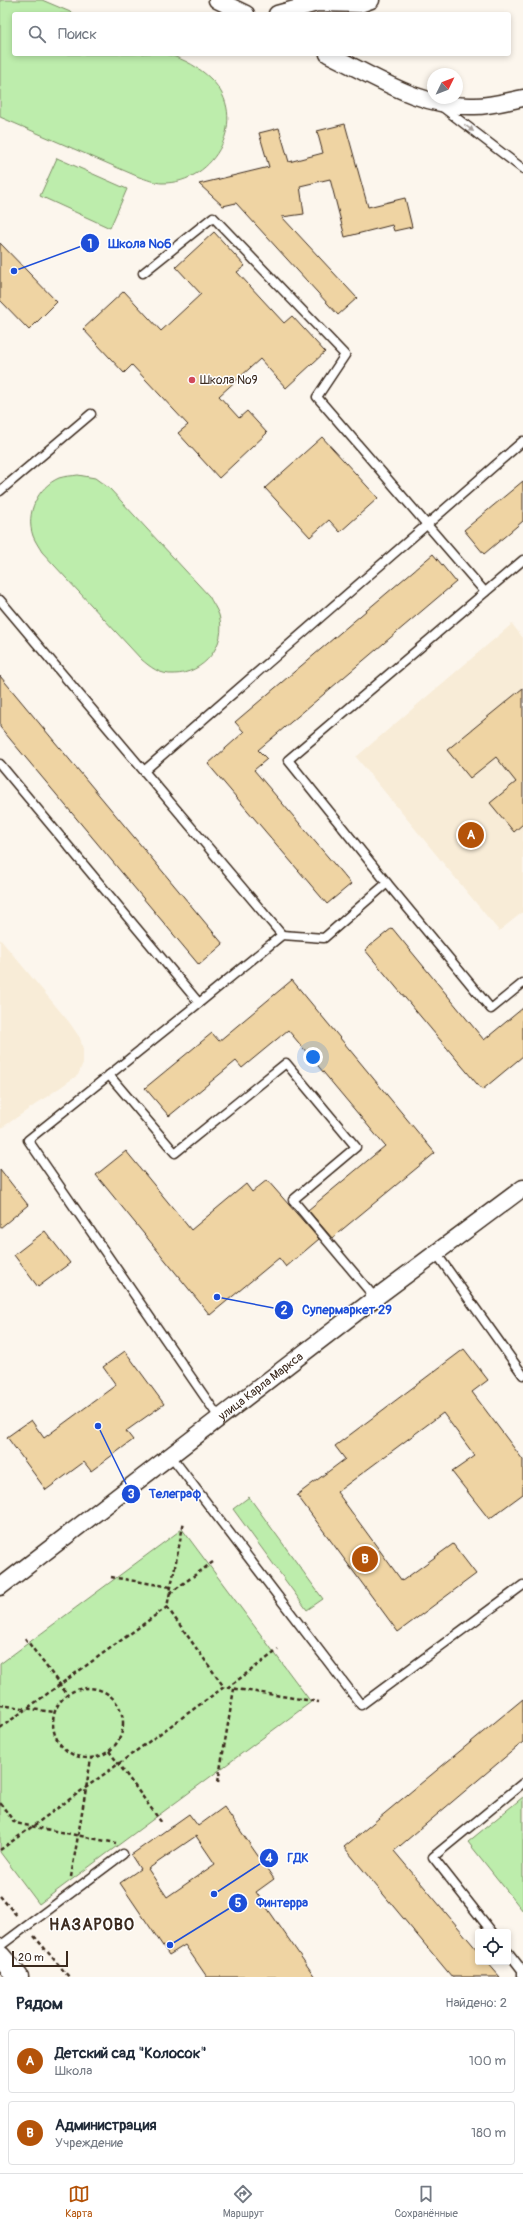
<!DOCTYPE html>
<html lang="ru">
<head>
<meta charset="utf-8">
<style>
	body { margin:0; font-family:Pangolin,sans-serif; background:#f2f2f3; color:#1f2937 }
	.controls { position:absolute; right:12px; bottom:12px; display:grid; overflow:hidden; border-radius:4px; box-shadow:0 2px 6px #0003 }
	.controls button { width:36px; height:36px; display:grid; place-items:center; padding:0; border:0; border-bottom:1px solid #e0e1e3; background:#fff; color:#1f2937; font:20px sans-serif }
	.compass { position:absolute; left:427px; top:68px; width:36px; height:36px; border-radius:50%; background:#fff; box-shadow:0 2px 6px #0003; rotate:47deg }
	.scale { position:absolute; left:12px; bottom:10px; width:56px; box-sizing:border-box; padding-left:4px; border:2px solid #3b2a1e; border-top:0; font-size:11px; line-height:14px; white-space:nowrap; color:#3b2a1e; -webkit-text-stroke:3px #fff; paint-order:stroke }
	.you { position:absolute; left:313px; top:1057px; width:14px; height:14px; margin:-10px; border:3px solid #fff; border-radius:50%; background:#1a73e8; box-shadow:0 0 0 6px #1a73e833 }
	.badge { display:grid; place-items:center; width:26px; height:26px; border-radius:50%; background:#b45309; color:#fff; font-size:13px; font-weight:700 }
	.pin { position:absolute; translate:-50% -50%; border:2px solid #fff; box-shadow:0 1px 4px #0006 }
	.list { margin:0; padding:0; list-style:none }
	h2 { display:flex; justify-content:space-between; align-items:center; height:52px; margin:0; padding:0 16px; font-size:17px }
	h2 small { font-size:13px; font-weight:400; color:#747a83 }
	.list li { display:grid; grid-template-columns:26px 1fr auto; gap:12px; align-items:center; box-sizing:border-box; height:64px; margin:0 8px 8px; padding:0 8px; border:1px solid #e0e1e3; border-radius:4px }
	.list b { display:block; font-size:15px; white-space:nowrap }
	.list p { margin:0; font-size:13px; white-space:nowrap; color:#747a83 }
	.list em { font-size:13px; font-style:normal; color:#747a83 }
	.icon { flex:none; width:22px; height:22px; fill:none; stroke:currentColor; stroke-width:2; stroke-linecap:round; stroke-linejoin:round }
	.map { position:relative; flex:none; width:523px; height:1977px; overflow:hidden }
	.search { position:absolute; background:#fff; box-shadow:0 2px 6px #0003; left:12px; right:12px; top:12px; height:44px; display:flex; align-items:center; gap:10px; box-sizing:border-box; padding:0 14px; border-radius:4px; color:#747a83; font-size:15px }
	.sheet { height:196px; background:#fff }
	nav { display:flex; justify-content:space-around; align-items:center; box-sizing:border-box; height:56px; border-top:1px solid #e0e1e3; background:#fff; font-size:11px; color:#747a83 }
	nav a { display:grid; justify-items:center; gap:2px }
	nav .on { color:#b45309 }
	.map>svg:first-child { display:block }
	.built { fill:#f8ecd7 }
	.green { fill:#bdedac; stroke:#7c8c65 }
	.building { fill:#efd4a3; stroke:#3b2a1e; fill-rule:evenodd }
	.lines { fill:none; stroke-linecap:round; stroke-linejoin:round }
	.service-casing { stroke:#3b2a1e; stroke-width:11 }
	.minor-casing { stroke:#3b2a1e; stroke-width:19 }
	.tertiary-casing { stroke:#3b2a1e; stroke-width:23 }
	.path { stroke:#3b2a1e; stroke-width:2.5; stroke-dasharray:4 3; stroke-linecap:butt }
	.service { stroke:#fff; stroke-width:8 }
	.minor { stroke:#fff; stroke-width:16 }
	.tertiary { stroke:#fff; stroke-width:20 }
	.oneway { fill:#a79f9a }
	.poi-dot { fill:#d1495b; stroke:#fff; stroke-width:1.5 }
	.labels { text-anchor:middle; stroke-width:3; stroke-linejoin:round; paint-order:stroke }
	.poi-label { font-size:12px; fill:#3b2a1e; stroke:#fff; text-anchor:start }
	.street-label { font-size:12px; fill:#3b2a1e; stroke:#fff }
	.district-label { font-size:16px; font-weight:bold; letter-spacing:1px; fill:#3b2a1e; stroke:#fff }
	.leader { fill:none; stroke:#1d4ed8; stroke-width:1.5 }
	.callout-dot { fill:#1d4ed8; stroke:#fff; stroke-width:1.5 }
	.mark-label { font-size:12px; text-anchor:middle; font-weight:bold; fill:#fff }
	.callout-label { font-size:13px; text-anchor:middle; font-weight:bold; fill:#1d4ed8; stroke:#fff; stroke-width:3; stroke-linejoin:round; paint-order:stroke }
</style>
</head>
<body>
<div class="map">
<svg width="523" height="1977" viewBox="0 0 523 1977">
	<rect width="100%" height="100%" fill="#fcf6ed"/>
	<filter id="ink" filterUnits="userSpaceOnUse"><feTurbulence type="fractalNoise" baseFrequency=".025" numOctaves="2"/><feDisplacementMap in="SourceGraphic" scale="8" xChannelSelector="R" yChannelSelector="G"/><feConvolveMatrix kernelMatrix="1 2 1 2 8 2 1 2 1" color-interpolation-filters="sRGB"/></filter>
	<g filter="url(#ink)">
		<g class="built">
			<path d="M 512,624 L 523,638 L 523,912 L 499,931 L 356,757 Z"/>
			<path d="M 0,939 L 69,1022 L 80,1038 L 83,1049 L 83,1063 L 78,1075 L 0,1129 Z"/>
		</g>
		<g class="green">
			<path d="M 0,0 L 42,0 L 75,14 L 14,14 L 14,54 C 53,54 91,54 130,54 C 142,54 158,51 169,55 C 184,59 200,68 211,79 C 250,117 216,184 162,183 C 155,183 146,179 139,177 L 0,117 Z"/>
			<path d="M 57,158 L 127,189 L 110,228 L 40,196 Z"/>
			<path d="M 78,475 L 95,478 L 110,489 L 209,596 C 212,602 217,609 219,615 C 228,645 203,674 174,674 C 160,675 150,667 141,659 L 42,552 C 39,547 35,541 33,536 C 25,513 38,487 59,478 C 65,476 72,476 78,475 Z"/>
			<path d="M 249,1497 L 323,1599 L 307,1610 L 233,1509 Z"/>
			<path d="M 182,1529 L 311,1702 L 39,1904 L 0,1852 L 0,1664 Z"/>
			<path d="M 523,1797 L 523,1911 L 468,1842 Z"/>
		</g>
		<g class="building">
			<path d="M 345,124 L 368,207 L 405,198 L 412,227 L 394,231 L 392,225 L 345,237 L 330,179 L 300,186 L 304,214 L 282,217 L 357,298 L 338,315 L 236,203 L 223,206 L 199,184 L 269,167 L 259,133 L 279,128 L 289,162 L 323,153 L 317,131 Z"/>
			<path d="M 214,232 L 245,266 L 237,272 L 284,323 L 292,316 L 325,352 L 286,388 L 260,359 L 219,396 L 239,418 L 247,411 L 267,433 L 219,478 L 178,433 L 188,425 L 132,365 L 124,373 L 83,329 L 124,291 L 161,331 L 201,294 L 176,267 Z"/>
			<path d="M 0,243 L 57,302 L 29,330 L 0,300 Z"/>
			<path d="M 322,437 L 378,498 L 340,532 L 329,520 L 310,537 L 265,488 Z"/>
			<path d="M 523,481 L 523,521 L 484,554 L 464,530 Z"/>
			<path d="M 433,554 L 456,582 L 258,750 L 267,759 L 254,770 L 351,884 L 327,904 L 208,764 L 244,732 L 235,722 Z"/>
			<path d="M 0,676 L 223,944 L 199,965 L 0,727 Z"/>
			<path d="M 523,688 L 523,824 L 514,832 L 490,803 L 516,782 L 496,757 L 470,778 L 447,750 Z"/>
			<path d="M 392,928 L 484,1040 L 523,1008 L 523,1056 L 482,1090 L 365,950 Z"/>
			<path d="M 292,980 L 435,1153 L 332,1238 L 308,1210 L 385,1146 L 288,1030 L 242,1068 L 236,1061 L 169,1116 L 145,1088 L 212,1033 L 219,1041 Z"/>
			<path d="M 126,1151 L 191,1230 L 246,1184 L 252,1192 L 267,1180 L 319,1239 L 286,1267 L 279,1258 L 210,1315 L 96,1175 Z"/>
			<path d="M 0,1169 L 28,1205 L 0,1228 Z"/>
			<path d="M 45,1231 L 70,1263 L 38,1287 L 14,1255 Z"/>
			<path d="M 464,1349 L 488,1380 L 472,1392 L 523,1460 L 523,1494 L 489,1519 L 452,1472 L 475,1456 L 443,1413 L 337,1492 L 402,1581 L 453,1544 L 476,1574 L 398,1632 L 297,1495 L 345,1459 L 335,1446 Z"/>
			<path d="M 125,1351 L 164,1404 L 126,1431 L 133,1440 L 91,1471 L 84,1462 L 46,1490 L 7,1437 L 31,1420 L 44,1438 L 116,1385 L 103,1367 Z"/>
			<path d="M 523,1699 L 523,1742 L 394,1851 L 478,1951 L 478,1962 L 487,1962 L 500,1977 L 452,1977 L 344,1847 Z"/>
			<path d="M 224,1807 L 274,1879 L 256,1892 L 315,1977 L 207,1977 L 185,1945 L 169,1955 L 120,1883 L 140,1869 L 131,1855 L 189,1814 L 198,1826 ZM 196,1836 L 215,1864 L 167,1897 L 148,1869 Z"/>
		</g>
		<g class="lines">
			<g class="service-casing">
				<g id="service">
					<path d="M 441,106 L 523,169"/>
					<path d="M 143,273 L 213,217 L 345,355 L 317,397 L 485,592"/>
					<path d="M 0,491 L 91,414"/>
					<path d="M 0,600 L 282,935"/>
					<path d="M 0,764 L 199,1003 L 282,935 L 324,938 L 387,883 L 288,760 L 523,560"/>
					<path d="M 144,771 L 523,441"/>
					<path d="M 387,883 L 491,1009 L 523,983"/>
					<path d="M 199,1003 L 28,1140 L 220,1419"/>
					<path d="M 109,1075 L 175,1153 L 286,1063 L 356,1147 L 293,1200 L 376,1299"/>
					<path d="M 436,1253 L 523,1375"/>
					<path d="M 171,1456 L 361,1705 L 523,1585"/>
					<path d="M 492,1932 L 433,1857 L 523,1783"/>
					<path d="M 0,1946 L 123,1854"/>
					<path d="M 508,1952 L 522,1970 L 522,1977"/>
				</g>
			</g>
			<g class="minor-casing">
				<g id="minor">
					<path d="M 217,0 L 246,14"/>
					<path d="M 277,14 L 317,3 L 360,4 L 371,0"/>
					<path d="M 328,54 C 376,77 420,108 475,106 C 491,106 508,101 523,98"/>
					<path id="s1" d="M 0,1587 L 370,1302 L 523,1188"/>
				</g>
			</g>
			<g class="tertiary-casing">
				<path id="tertiary" d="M 0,1956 L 18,1977"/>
			</g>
			<g class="path">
				<path d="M 111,1577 L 171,1587"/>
				<path d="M 170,1593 L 213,1562"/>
				<path d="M 167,1607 L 224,1687"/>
				<path d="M 25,1638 L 67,1694"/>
				<circle cx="88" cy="1723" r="35"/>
				<path d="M 227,1688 L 278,1650"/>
				<path d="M 0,1705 L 54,1712"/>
				<path d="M 0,1728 L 167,1607 L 184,1521"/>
				<path d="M 109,1751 L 162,1823"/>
				<path d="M 218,1782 L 234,1689"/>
				<path d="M 0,1803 L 15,1823 L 116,1843"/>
				<path d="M 0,1850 L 224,1687 L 319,1702"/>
				<path d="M 71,1877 L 91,1759"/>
				<path d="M 0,1896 L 18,1917"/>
				<path d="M 34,1936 L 69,1977"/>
			</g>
			<use href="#service" class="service"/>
			<use href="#minor" class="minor"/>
			<use href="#tertiary" class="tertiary"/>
		</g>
		<defs><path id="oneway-solid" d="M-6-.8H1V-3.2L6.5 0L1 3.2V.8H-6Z"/></defs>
		<use class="oneway" href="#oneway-solid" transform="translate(469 128) rotate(37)"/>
	</g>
	<circle class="poi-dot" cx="192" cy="380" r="4"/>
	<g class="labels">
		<g class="poi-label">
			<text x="200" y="384">Школа №9</text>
		</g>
		<g class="street-label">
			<text dy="4" stroke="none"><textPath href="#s1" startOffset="329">улица Карла Маркса</textPath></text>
		</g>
		<g class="district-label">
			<text x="92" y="1930">НАЗАРОВО</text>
		</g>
	</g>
	<path class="leader" d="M14 271L90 243M217 1297L284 1310M98 1426L131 1494M214 1894L269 1858M170 1945L238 1903"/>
	<g class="callout-dot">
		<circle cx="14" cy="271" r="4"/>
		<circle cx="217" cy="1297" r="4"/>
		<circle cx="98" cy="1426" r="4"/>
		<circle cx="214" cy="1894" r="4"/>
		<circle cx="170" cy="1945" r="4"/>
		<circle cx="90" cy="243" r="10"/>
		<circle cx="284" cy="1310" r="10"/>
		<circle cx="131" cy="1494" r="10"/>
		<circle cx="269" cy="1858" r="10"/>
		<circle cx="238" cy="1903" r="10"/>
	</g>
	<g class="mark-label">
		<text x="90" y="248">1</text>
		<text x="284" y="1314">2</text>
		<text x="131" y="1498">3</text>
		<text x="269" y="1862">4</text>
		<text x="238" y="1907">5</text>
	</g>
	<g class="callout-label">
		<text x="140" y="248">Школа №6</text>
		<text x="347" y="1314">Супермаркет 29</text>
		<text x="175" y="1498">Телеграф</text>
		<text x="298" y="1862">ГДК</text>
		<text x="282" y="1907">Финтерра</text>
	</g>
</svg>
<div class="controls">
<button><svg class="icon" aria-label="locate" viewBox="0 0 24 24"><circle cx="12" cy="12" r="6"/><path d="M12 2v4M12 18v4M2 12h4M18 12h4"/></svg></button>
</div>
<svg class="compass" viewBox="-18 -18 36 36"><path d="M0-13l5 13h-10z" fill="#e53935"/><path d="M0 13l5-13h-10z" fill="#747a83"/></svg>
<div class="scale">20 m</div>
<div class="you"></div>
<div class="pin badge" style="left:471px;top:835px">A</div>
<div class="pin badge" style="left:365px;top:1559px">B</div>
<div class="search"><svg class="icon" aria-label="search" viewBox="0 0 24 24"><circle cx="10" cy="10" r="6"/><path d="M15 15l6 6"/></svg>Поиск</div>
</div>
<section class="sheet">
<h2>Рядом<small>Найдено: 2</small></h2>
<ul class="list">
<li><span class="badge">A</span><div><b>Детский сад &quot;Колосок&quot;</b><p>Школа</p></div><em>100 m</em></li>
<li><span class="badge">B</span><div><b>Администрация</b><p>Учреждение</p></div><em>180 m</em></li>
</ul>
</section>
<nav>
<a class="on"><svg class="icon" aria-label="map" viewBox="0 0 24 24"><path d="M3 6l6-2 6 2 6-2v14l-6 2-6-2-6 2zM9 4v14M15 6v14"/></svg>Карта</a>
<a><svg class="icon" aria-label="directions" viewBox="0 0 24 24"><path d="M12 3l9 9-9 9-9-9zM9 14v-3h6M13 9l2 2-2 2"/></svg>Маршрут</a>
<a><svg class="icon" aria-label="saved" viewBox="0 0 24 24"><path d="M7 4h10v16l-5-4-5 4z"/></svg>Сохранённые</a>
</nav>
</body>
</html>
